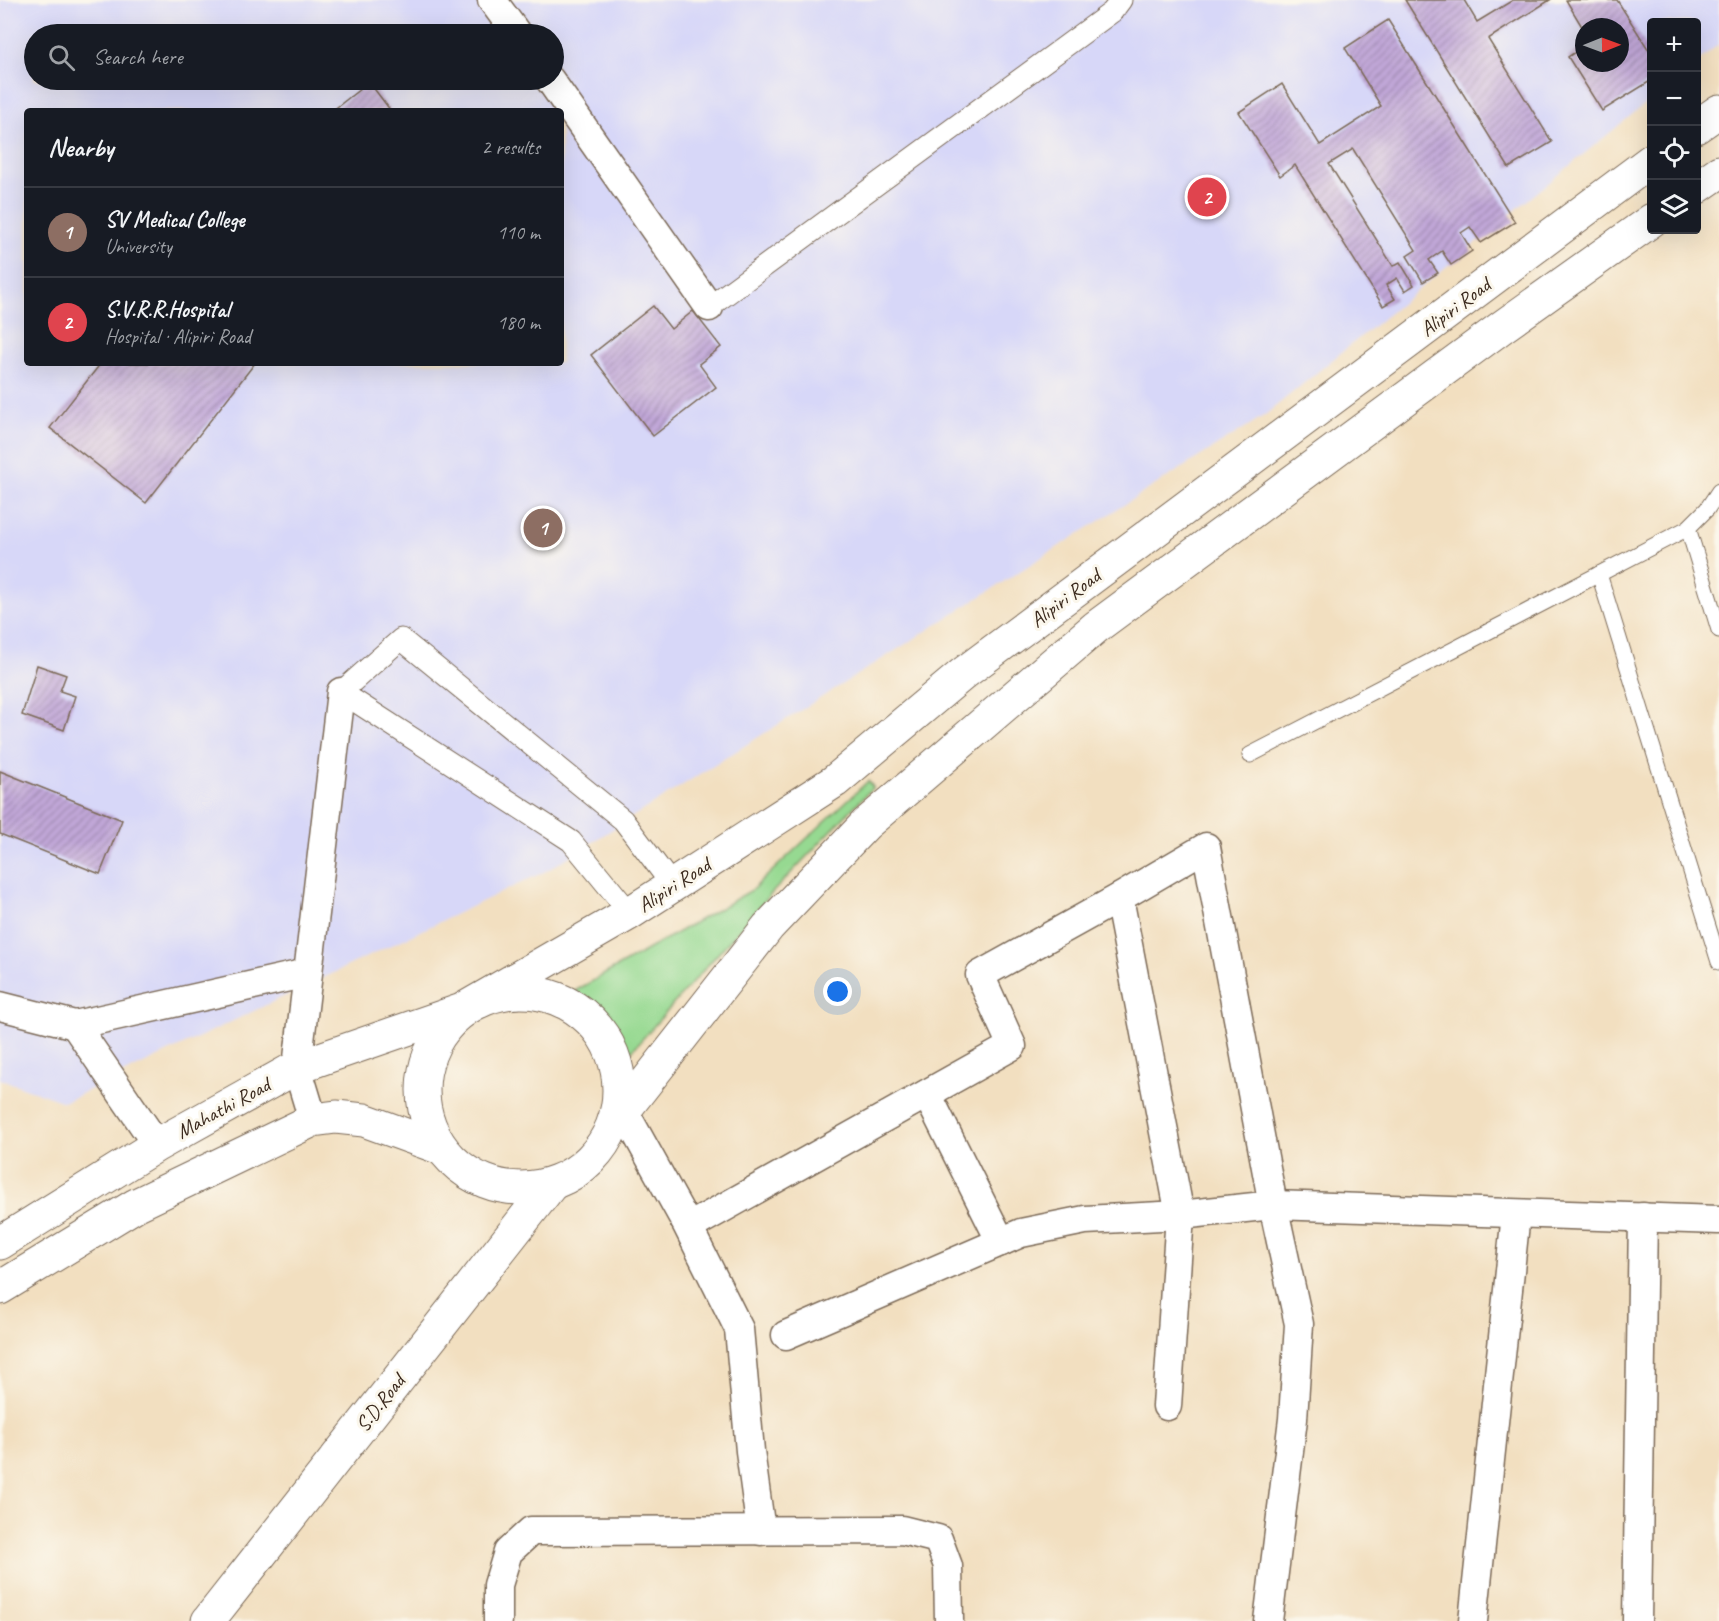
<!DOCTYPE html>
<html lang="en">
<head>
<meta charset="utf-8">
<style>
	body { margin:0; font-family:Caveat,sans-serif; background:#242831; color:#f1f3f6 }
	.controls { position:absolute; right:18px; top:18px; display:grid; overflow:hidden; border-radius:6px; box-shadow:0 6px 24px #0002 }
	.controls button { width:54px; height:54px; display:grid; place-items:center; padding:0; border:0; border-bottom:2px solid #363941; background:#171b24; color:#f1f3f6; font:30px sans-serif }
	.compass { position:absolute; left:1575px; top:18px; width:54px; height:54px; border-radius:50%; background:#171b24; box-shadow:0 6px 24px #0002; rotate:89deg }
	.you { position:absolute; left:838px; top:992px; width:21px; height:21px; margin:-15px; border:4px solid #fff; border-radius:50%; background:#1a73e8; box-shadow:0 0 0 9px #1a73e833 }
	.badge { display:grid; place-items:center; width:39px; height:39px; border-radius:50%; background:#b45309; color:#fff; font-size:20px; font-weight:700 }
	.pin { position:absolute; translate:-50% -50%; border:3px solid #fff; box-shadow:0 2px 6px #0006 }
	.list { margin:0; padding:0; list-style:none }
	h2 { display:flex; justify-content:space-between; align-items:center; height:78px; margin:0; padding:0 24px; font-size:26px }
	h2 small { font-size:20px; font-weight:400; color:#9ea1a6 }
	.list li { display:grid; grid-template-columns:39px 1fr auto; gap:18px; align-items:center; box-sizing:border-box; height:90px; padding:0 24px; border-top:2px solid #363941 }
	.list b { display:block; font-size:22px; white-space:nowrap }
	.list p { margin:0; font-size:20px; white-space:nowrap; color:#9ea1a6 }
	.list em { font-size:20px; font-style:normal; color:#9ea1a6 }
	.icon { flex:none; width:33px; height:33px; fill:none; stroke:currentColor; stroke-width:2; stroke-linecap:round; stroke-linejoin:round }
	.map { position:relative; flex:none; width:1719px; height:1621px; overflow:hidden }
	.search { position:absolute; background:#171b24; box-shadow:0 6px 24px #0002; left:24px; top:24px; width:540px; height:66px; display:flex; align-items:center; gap:15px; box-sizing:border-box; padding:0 21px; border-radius:33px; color:#9ea1a6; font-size:22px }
	.panel { position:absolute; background:#171b24; box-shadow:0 6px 24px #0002; left:24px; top:108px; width:540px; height:258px; border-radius:6px }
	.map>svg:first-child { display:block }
	.built { fill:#d7d7f8; fill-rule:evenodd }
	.green { fill:#96d991; stroke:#688258; stroke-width:1.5 }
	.building { fill:url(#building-hatch) }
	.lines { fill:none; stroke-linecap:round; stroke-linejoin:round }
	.service-casing { stroke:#7b6957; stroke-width:17 }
	.pedestrian-casing { stroke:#7b6957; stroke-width:23 }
	.minor-casing { stroke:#7b6957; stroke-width:31 }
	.tertiary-casing { stroke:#7b6957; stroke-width:35 }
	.service { stroke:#fff; stroke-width:15 }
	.pedestrian { stroke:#fff; stroke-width:21 }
	.minor { stroke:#fff; stroke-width:28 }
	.tertiary { stroke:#fff; stroke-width:33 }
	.labels { text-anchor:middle; stroke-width:6; stroke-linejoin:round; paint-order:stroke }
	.street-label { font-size:21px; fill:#3b2a1e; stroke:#fbf7ec }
</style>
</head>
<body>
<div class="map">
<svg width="1719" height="1621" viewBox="0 0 1719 1621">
	<defs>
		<pattern id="building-hatch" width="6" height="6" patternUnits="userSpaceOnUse" patternTransform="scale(1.5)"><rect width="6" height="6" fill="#c1a7d8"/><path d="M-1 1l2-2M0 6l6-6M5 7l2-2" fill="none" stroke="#9e88af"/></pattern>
	</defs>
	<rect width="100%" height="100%" fill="#fbf7ec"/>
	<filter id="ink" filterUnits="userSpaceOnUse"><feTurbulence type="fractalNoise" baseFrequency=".0167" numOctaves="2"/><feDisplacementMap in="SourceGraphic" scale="12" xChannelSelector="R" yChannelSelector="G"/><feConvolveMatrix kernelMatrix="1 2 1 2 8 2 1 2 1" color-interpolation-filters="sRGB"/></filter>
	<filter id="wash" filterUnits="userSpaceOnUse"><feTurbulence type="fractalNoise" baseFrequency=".008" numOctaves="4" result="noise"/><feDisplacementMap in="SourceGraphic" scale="24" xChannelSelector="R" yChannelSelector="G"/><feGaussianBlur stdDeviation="1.35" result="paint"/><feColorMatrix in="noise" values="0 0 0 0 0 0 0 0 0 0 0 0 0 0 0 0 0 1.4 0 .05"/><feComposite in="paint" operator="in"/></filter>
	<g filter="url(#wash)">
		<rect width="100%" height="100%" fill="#f2dfc0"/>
		<path class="built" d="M 0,0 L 1719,0 L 1719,44 L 1697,62 L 1696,22 L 1652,22 L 1651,99 L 1265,415 L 909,642 L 548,870 L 64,1102 L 0,1079 ZM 1584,27 L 1620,27 L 1620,63 L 1584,63 ZM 34,34 L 554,34 L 554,80 L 34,80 ZM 27,111 L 561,111 L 561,363 L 27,363 Z"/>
		<path class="green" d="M 868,781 L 873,787 L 770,895 L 629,1054 L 604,1016 L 575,991 L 752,890 Z"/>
		<g id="blocks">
			<g class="building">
				<path d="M 1405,0 L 1464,0 L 1477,22 L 1513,0 L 1550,0 L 1488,39 L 1552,142 L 1509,168 Z"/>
				<path d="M 1566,0 L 1617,0 L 1652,55 L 1652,80 L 1602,111 L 1568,57 L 1584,46 L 1584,63 L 1620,63 L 1620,27 L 1584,27 L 1584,30 Z"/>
				<path d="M 1388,20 L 1515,222 L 1481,243 L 1470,227 L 1461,233 L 1472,251 L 1451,265 L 1442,251 L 1429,260 L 1438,273 L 1423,282 L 1407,256 L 1416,250 L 1353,149 L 1329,164 L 1393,266 L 1400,262 L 1414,285 L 1405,291 L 1397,278 L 1386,285 L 1395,299 L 1383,306 L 1295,165 L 1280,176 L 1239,112 L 1282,84 L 1320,145 L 1381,106 L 1345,48 Z"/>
				<path d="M 369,82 L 391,111 L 332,111 Z"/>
				<path d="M 653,306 L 671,329 L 693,311 L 721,347 L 699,364 L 716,387 L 653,436 L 591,355 Z"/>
				<path d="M 101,363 L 255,363 L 146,503 L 50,428 Z"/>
				<path d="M 37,665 L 66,675 L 60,691 L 75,696 L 64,730 L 22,715 Z"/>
				<path d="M 0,771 L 122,820 L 100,874 L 0,834 Z"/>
			</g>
		</g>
	</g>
	<g filter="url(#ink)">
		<use href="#blocks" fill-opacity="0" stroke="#7b6957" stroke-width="1.5"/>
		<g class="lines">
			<g class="service-casing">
				<g id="service">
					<path d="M 1688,528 L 1719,630"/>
					<path d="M 1599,574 L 1719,962"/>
					<path d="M 1250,755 L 1688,528 L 1707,509 L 1719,491"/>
				</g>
			</g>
			<g class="pedestrian-casing">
				<g id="pedestrian">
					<path d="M 709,307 L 1112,12 L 1121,0"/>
					<path d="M 630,913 L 571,841 L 341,692 L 401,639 L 623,820 L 672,885"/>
				</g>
			</g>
			<g class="minor-casing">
				<g id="minor">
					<path d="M 492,0 L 517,34"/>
					<path d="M 550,80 L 709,307"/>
					<path d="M 0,1006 L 75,1025 L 307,973"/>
					<path d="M 75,1025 L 157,1145"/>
					<path d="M 927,1094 L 1001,1242"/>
					<path d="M 624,1111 L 685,1221 L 698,1222 L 1012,1046 L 980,975 L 1119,898"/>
					<path d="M 313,1120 L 297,1067 L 341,692"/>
					<path d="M 685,1221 L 739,1329 L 750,1451 L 761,1531"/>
					<path d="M 786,1335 L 1021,1233 L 1085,1220 L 1180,1215 L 1273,1205 L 1719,1220"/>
					<path d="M 1167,1406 L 1180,1215 L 1119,898 L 1206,847 L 1273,1205 L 1299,1324 L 1293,1419 L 1268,1621"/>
					<path d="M 498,1621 L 498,1585 L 508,1552 L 531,1531 L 902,1530 L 938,1539 L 948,1566 L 949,1621"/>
					<path d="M 1473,1621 L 1516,1214"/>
					<path d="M 1637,1621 L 1643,1217"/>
				</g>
			</g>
			<g class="tertiary-casing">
				<g id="tertiary">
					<path d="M 1696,127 L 1719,111"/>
					<path d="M 1696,188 L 1719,172"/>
					<circle cx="521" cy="1090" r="98"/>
					<path d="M 615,1122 L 768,927 L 866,824 L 1096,627 L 1502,327 L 1652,220"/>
					<path d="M 0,1243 L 157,1145 L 297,1067 L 462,1010 L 630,913 L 835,781 L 964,673 L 1652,160"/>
					<path d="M 0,1288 L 136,1205 L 313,1120 L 336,1117 L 364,1120 L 441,1148"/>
					<path d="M 208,1621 L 551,1185"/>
				</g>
			</g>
			<use href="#service" class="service"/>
			<use href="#pedestrian" class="pedestrian"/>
			<use href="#minor" class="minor"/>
			<use href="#tertiary" class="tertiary"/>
		</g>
	</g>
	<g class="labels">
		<g class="street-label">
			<text transform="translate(1455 307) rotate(-37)" y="7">Alipiri Road</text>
			<text transform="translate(1065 598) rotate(-37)" y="7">Alipiri Road</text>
			<text transform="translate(674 885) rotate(-33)" y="7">Alipiri Road</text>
			<text transform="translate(223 1108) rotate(-29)" y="7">Mahathi Road</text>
			<text transform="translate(380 1403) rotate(-52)" y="7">S.D.Road</text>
		</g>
	</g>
</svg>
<div class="controls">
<button>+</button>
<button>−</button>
<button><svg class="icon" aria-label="locate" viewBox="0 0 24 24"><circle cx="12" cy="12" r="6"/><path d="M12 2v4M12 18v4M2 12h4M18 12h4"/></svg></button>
<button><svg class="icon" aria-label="layers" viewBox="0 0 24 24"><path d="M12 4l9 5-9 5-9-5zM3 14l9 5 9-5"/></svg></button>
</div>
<svg class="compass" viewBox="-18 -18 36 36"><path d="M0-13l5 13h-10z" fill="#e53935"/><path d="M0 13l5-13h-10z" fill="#9ea1a6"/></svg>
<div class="you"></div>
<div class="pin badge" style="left:543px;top:528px;background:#8d6e63">1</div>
<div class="pin badge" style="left:1207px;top:197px;background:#e0444e">2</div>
<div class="search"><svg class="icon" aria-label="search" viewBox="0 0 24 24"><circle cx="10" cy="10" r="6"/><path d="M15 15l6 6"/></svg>Search here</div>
<section class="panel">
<h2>Nearby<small>2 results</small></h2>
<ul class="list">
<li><span class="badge" style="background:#8d6e63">1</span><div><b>SV Medical College</b><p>University</p></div><em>110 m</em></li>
<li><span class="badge" style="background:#e0444e">2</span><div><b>S.V.R.R.Hospital</b><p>Hospital · Alipiri Road</p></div><em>180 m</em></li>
</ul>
</section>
</div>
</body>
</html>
